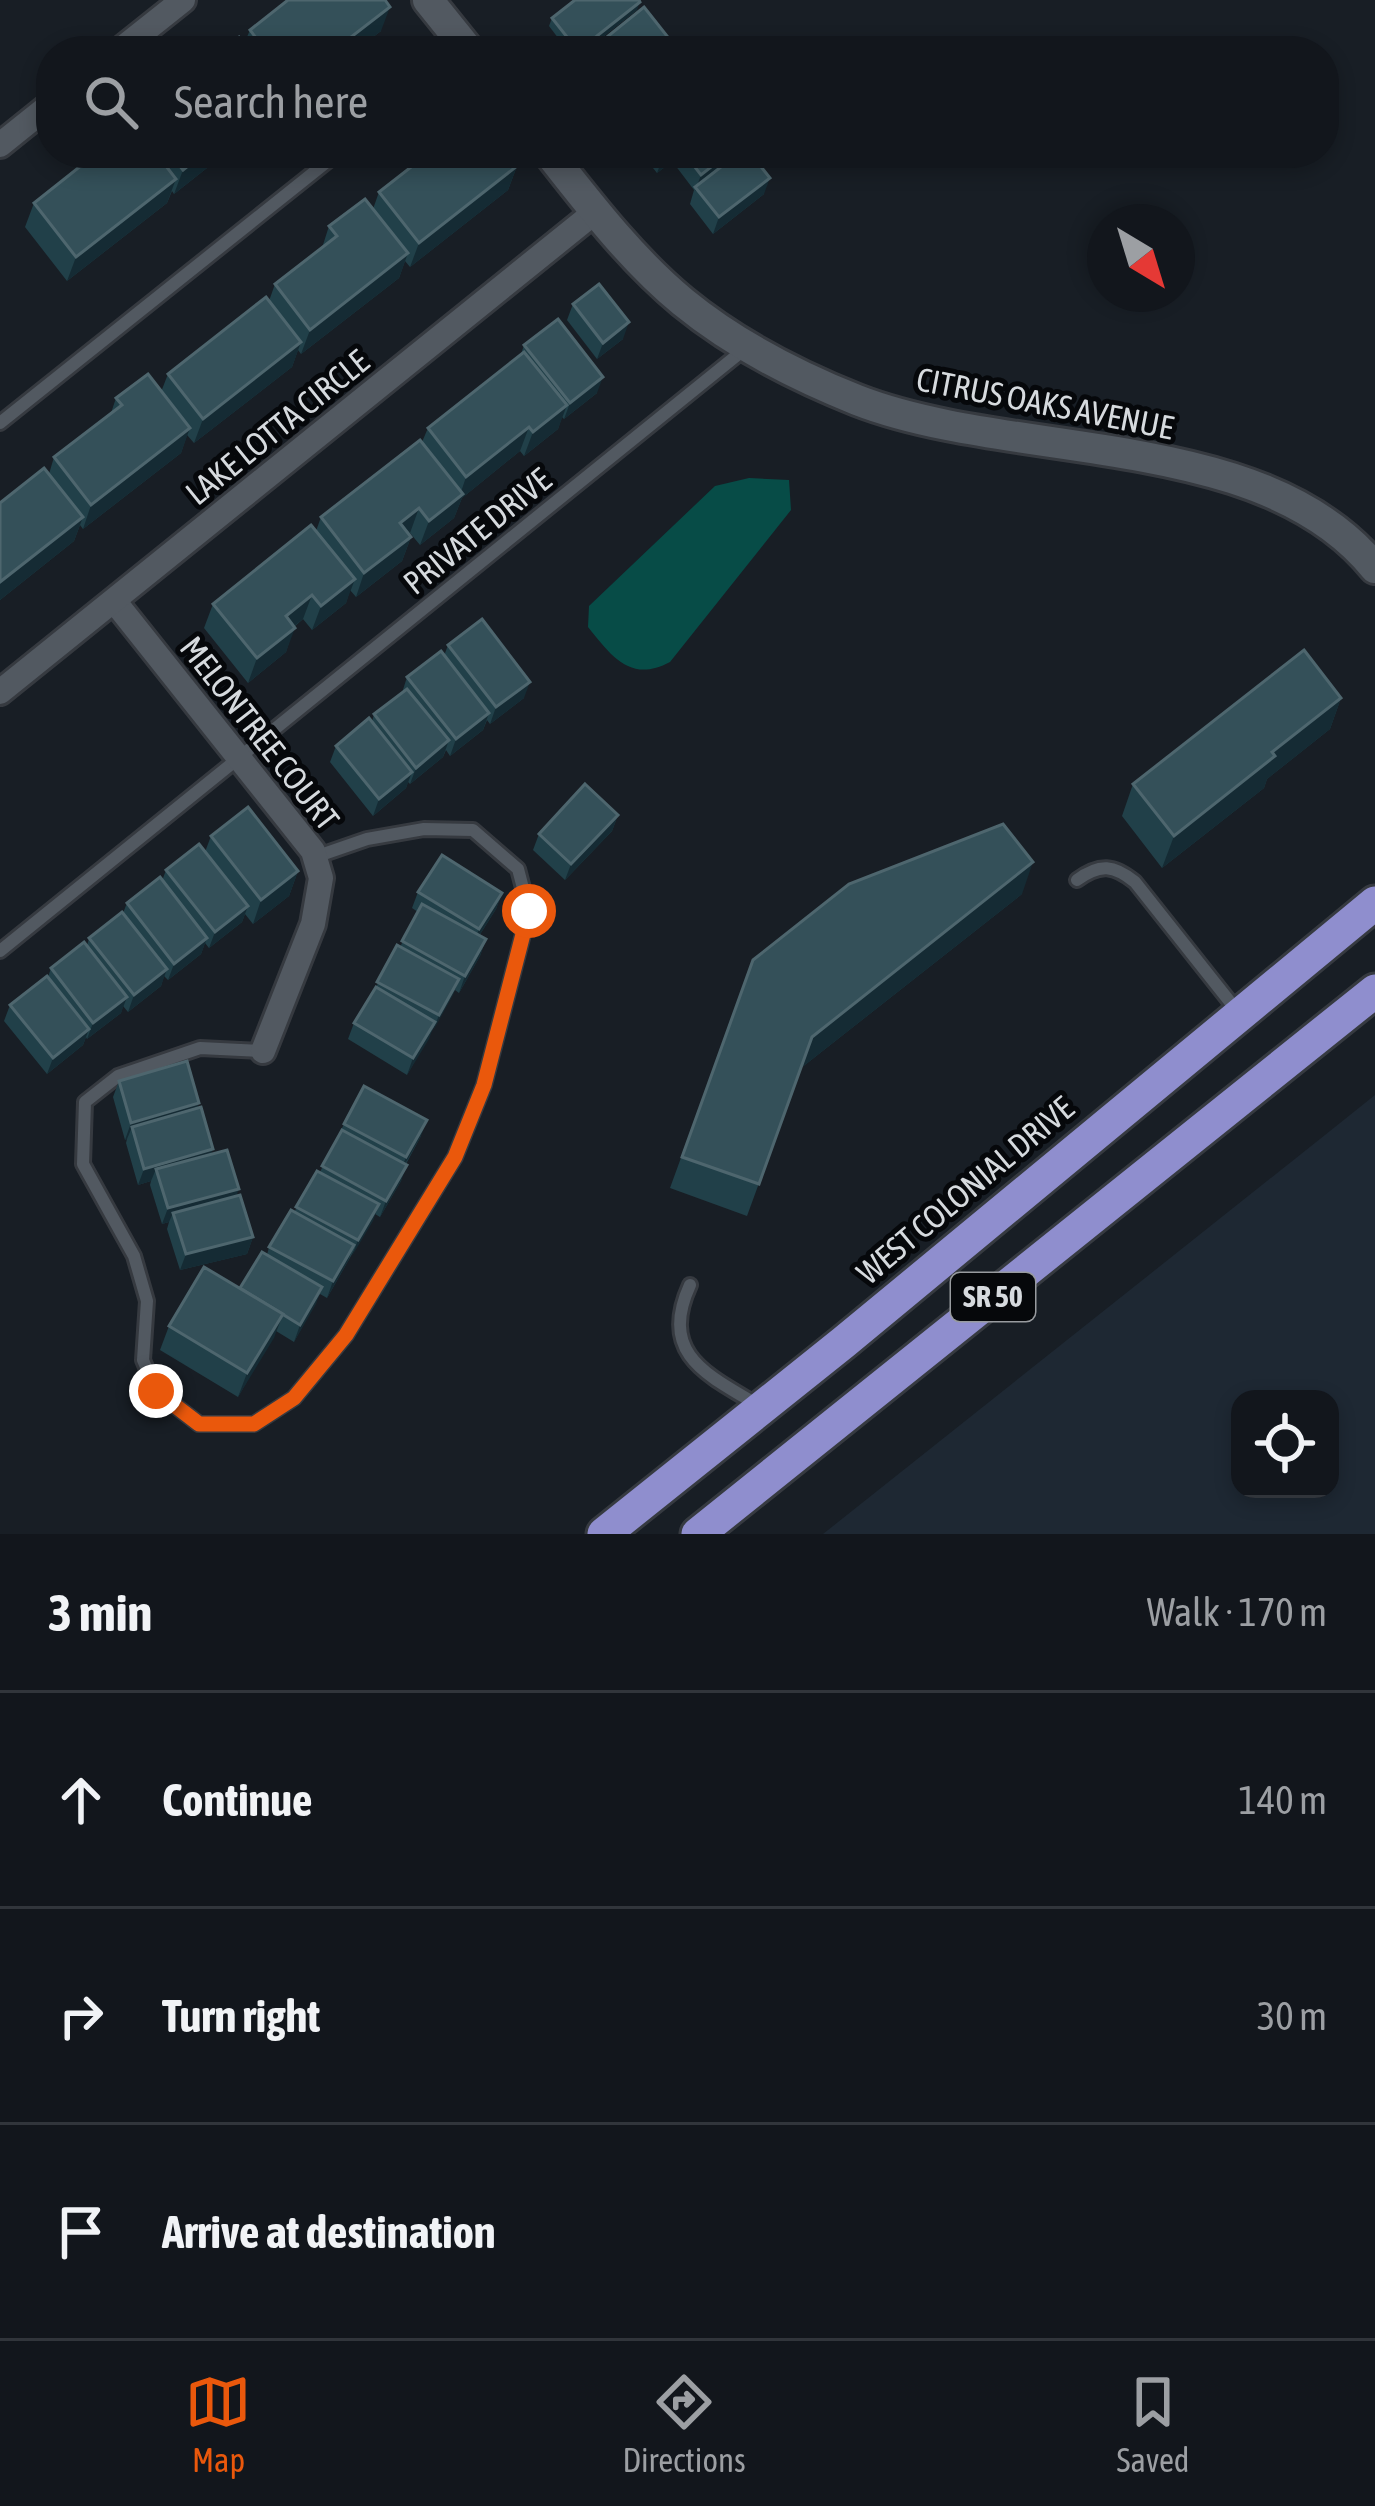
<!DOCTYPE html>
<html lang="en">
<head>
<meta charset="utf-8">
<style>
	body { margin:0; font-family:"Asap Condensed",sans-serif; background:#1f2329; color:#f1f3f6 }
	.controls { position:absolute; right:36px; bottom:36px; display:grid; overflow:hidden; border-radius:24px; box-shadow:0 6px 18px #0003 }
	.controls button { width:108px; height:108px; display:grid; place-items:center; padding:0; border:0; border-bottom:3px solid #31353b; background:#12161c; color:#f1f3f6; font:60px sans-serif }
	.compass { position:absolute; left:1087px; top:204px; width:108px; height:108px; border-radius:50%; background:#12161c; box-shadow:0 6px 18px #0003; rotate:142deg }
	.stop { position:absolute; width:36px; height:36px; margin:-27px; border:9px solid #ea580c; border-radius:50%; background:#fff }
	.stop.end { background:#ea580c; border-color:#fff; box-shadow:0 3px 12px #0008 }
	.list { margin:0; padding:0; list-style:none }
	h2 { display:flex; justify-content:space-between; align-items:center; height:156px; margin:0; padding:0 48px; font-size:51px }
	h2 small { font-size:39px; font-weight:400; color:#9c9fa3 }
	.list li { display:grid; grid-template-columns:78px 1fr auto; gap:36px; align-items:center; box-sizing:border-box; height:216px; padding:0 48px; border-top:3px solid #31353b }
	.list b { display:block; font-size:45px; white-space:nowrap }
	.list em { font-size:39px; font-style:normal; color:#9c9fa3 }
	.icon { flex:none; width:66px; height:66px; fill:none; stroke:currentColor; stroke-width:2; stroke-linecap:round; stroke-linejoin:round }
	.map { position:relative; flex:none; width:1375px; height:1534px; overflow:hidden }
	.search { position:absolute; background:#12161c; box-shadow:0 6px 18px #0003; left:36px; right:36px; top:36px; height:132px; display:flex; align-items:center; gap:30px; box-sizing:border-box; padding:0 42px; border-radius:48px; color:#9c9fa3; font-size:45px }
	.sheet { height:804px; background:#12161c }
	nav { display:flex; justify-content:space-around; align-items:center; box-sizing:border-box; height:168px; border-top:3px solid #31353b; background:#12161c; font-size:33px; color:#9c9fa3 }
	nav a { display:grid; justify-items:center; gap:6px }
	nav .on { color:#ea580c }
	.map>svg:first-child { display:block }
	.built { fill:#1e2833; fill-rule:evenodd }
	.water { fill:#074c47 }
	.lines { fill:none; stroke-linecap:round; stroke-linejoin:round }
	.service-casing { stroke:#363a40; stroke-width:18 }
	.minor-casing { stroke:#363a40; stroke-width:30 }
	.tertiary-casing { stroke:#363a40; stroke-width:36 }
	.trunk-casing { stroke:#363a40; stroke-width:39 }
	.service { stroke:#525961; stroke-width:12 }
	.minor { stroke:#525961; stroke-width:24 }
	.tertiary { stroke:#525961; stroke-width:30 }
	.trunk { stroke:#8f8ece; stroke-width:33 }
	.wall { fill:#214049 }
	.shaded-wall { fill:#152b34 }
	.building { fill:#345059; stroke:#4e666e; stroke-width:3 }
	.route { stroke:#ea580c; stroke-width:15 }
	.labels { text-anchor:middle; stroke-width:10; stroke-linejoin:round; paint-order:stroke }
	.shield { fill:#06080b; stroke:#989b9f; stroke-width:3 }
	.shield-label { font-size:30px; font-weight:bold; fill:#d6dade }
	.street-label { font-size:33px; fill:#d6dade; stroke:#06080b }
</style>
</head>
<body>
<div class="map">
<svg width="1375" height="1534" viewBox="0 0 1375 1534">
	<rect width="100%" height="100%" fill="#181e25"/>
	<path class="built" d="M 1375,1095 L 1375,1534 L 823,1534 L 1330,1131 ZM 1240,1399 L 1330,1399 L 1330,1489 L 1240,1489 Z"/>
	<path class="water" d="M 749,478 L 789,480 L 791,510 L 670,662 C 631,683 612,657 588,627 L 589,606 L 715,486 Z"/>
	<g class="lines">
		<g class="service-casing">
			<g id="service">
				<path d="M 0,423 L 338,153"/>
				<path d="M 1077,880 C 1100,863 1114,865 1135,882 L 1238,1012"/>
				<path d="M 0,951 L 746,348"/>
				<path d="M 263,1051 L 200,1048 L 118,1076 L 85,1102 L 83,1164 L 134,1256 L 147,1301 L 143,1360 L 156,1391 L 199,1424 L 254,1424 L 294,1398 L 346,1335 L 455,1157 L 484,1085 L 529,911 L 518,869 L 473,830 L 424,829 L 367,839 L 315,857"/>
				<path d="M 690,1285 C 658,1355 708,1375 761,1407"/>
			</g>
		</g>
		<g class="minor-casing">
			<g id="minor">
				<path d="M 119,51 L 183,0"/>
				<path d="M 0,145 L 51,104"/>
				<path d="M 115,602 L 313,851 L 321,878 L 313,924 L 263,1051"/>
				<path d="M 0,692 L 595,212"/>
			</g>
		</g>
		<g class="tertiary-casing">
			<g id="tertiary">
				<path d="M 428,0 L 469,51"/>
				<path d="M 549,153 C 589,204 632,260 683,302 C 733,343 797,376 857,400 C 1013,461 1263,429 1375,568"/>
			</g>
		</g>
		<g class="trunk-casing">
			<g id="trunk">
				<path d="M 604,1534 L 844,1342 L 1375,903"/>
				<path d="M 698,1534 L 1375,991"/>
			</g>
		</g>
		<use href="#service" class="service"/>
		<use href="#minor" class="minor"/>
		<use href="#tertiary" class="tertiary"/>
		<use href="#trunk" class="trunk"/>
	</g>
	<g class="wall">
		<path d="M 637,10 L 585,51 L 568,51 L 549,26 L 552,18 Z"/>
		<path d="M 250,30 L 381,31 L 355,51 L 221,51 L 244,44 Z"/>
		<path d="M 97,153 L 226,153 L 174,194 L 172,191 L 167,203 L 67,281 L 25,227 L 34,203 Z"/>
		<path d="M 641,153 L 736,153 L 735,156 L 764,194 L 713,234 L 690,204 L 694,190 L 675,165 L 678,157 L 657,173 Z"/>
		<path d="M 517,166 L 508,190 L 410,267 L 405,261 L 399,278 L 301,354 L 298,350 L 292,367 L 194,443 L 187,435 L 181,453 L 83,529 L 80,525 L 74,541 L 0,600 L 0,503 L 49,474 L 54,457 L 111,413 L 116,398 L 161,392 L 168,374 L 269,301 L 275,284 L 322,248 L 329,226 L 373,209 L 379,192 Z"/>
		<path d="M 573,304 L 623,339 L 597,359 L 567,320 Z"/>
		<path d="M 524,345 L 597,393 L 564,419 L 562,417 L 558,429 L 524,456 L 520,451 L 462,498 L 454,518 L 420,545 L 410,533 L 408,534 L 411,537 L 402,561 L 356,597 L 350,590 L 346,603 L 312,630 L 303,619 L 294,627 L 286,652 L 248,683 L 204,628 L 213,604 L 316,531 L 321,517 L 422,442 L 428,428 L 521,354 Z"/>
		<path d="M 448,645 L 524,698 L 490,724 L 487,720 L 483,730 L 450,756 L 446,750 L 443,757 L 410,784 L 408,782 L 406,788 L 373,816 L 330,762 L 336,746 L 372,722 L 374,714 L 402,693 L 407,677 L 444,656 Z"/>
		<path d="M 1341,698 L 1330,729 L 1267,779 L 1264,788 L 1162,868 L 1122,816 L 1133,784 Z"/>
		<path d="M 618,815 L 612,831 L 565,880 L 533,850 L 539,834 Z"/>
		<path d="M 211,836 L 298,871 L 289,896 L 253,924 L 245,914 L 242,922 L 209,948 L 205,943 L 201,954 L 168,980 L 164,976 L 161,986 L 128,1012 L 123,1006 L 121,1013 L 87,1039 L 86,1037 L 83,1045 L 47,1074 L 4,1021 L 10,1005 L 48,977 L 51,968 L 87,946 L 89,938 L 123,913 L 127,903 L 162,881 L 166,870 L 205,852 Z"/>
		<path d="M 418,892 L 502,893 L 496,909 L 479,936 L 486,939 L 480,956 L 459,993 L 455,990 L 407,1075 L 348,1039 L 354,1023 L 400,947 L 418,912 L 412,908 Z"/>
		<path d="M 1022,894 L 801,1068 L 747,1216 L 670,1188 L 753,960 Z"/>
		<path d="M 119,1081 L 199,1103 L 197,1108 L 211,1154 L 236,1196 L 253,1237 L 247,1254 L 180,1270 L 167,1229 L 169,1222 L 162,1224 L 150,1185 L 151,1181 L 138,1185 L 126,1143 L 127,1139 L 125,1140 L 113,1097 Z"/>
		<path d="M 344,1124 L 421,1136 L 406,1164 L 401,1181 L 380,1217 L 375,1214 L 327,1298 L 320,1294 L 294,1342 L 276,1331 L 238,1397 L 160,1350 L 169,1326 L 240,1288 L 267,1255 L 269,1247 L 294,1212 L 320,1172 Z"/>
	</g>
	<g class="shaded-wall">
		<path d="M 640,2 L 637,10 L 585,51 L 578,51 Z"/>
		<path d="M 390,7 L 381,31 L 355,51 L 333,51 Z"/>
		<path d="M 667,36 L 661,51 L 648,51 Z"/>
		<path d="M 204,153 L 226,153 L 174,194 L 183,170 Z"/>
		<path d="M 668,153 L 679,153 L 678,157 L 657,173 L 663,157 Z"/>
		<path d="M 729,153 L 736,153 L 734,161 L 695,191 L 701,175 Z"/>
		<path d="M 517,166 L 508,190 L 410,267 L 419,243 Z"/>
		<path d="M 770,178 L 764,194 L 713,234 L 719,217 Z"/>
		<path d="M 176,179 L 167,203 L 67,281 L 76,257 Z"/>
		<path d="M 408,253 L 399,278 L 301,354 L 310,330 Z"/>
		<path d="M 629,322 L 623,339 L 597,359 L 603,343 Z"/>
		<path d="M 301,342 L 292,367 L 194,443 L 203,419 Z"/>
		<path d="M 603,377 L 597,393 L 564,419 L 570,403 Z"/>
		<path d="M 567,405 L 558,429 L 524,456 L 533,432 Z"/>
		<path d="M 529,427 L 520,451 L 462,498 L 454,518 L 420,545 L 429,521 L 459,498 L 466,477 Z"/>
		<path d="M 190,428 L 181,453 L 83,529 L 91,505 Z"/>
		<path d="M 419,508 L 410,533 L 391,547 L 400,523 Z"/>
		<path d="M 83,517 L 74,541 L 0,600 L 0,582 Z"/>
		<path d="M 411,537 L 402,561 L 356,597 L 364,573 Z"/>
		<path d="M 355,579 L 346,603 L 312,630 L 321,606 Z"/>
		<path d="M 312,595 L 303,619 L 277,640 L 286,616 Z"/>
		<path d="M 295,628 L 286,652 L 248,683 L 257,658 Z"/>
		<path d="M 530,682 L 524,698 L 490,724 L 496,707 Z"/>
		<path d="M 1341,698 L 1330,729 L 1267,779 L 1264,788 L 1162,868 L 1174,836 L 1272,752 Z"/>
		<path d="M 489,713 L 483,730 L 450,756 L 456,739 Z"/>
		<path d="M 449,740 L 443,757 L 410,784 L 416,768 Z"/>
		<path d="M 412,772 L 406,788 L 373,816 L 379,799 Z"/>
		<path d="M 618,815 L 612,831 L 565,880 L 571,864 Z"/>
		<path d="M 1033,862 L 1022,894 L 801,1068 L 812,1037 Z"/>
		<path d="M 298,871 L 289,896 L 253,924 L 261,900 Z"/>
		<path d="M 502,893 L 496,909 L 473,945 L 479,929 Z"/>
		<path d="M 248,906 L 242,922 L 209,948 L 215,932 Z"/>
		<path d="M 207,938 L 201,954 L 168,980 L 174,964 Z"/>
		<path d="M 486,939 L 480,956 L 459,993 L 465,976 Z"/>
		<path d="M 167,969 L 161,986 L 128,1012 L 134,995 Z"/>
		<path d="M 459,979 L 453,995 L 433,1031 L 439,1015 Z"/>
		<path d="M 127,997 L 121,1013 L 87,1039 L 93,1023 Z"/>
		<path d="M 435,1022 L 429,1039 L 407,1075 L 413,1058 Z"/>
		<path d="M 89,1029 L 83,1045 L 47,1074 L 53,1058 Z"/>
		<path d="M 199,1103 L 193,1119 L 132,1127 L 127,1139 L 125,1140 L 131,1123 Z"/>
		<path d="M 427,1120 L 421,1136 L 400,1173 L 406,1157 Z"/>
		<path d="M 213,1149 L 207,1165 L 156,1169 L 151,1181 L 138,1185 L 144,1169 Z"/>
		<path d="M 407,1165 L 401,1181 L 380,1217 L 386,1201 Z"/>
		<path d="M 239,1189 L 233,1205 L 173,1213 L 169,1222 L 162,1224 L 168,1208 Z"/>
		<path d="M 379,1204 L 373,1221 L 352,1256 L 358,1240 Z"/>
		<path d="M 253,1237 L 247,1254 L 180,1270 L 186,1254 Z"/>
		<path d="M 354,1245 L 348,1261 L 327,1298 L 333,1281 Z"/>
		<path d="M 322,1287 L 316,1304 L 294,1342 L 300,1325 Z"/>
		<path d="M 283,1314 L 274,1338 L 238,1397 L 247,1373 Z"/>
	</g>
	<g class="building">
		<path d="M 288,0 L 385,0 L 390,7 L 333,51 L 266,51 L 250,30 Z"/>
		<path d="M 575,0 L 639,0 L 640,2 L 578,51 L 552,18 Z"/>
		<path d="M 644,7 L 667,36 L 648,51 L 602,51 L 597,45 Z"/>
		<path d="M 239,37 L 250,51 L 221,51 Z"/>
		<path d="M 97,153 L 156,153 L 176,179 L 76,257 L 34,203 Z"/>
		<path d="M 170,153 L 204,153 L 183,170 Z"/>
		<path d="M 429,153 L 507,153 L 517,166 L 419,243 L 379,192 Z"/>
		<path d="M 684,153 L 729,153 L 701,175 Z"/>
		<path d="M 739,153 L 750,153 L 770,178 L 719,217 L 695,187 Z"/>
		<path d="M 365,199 L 408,253 L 310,330 L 275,284 L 337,236 L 329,226 Z"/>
		<path d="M 599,284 L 629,322 L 603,343 L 573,304 Z"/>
		<path d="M 266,297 L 301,342 L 203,419 L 168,374 Z"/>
		<path d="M 558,319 L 603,377 L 570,403 L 524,345 Z"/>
		<path d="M 524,352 L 567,405 L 533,432 L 529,427 L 466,477 L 428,428 Z"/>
		<path d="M 148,374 L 190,428 L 91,505 L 54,457 L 122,405 L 116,398 Z"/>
		<path d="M 420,440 L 463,494 L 429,521 L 419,508 L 400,523 L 411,537 L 364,573 L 321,517 Z"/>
		<path d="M 44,468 L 83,517 L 0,582 L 0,503 Z"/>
		<path d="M 311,525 L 355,579 L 321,606 L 312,595 L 286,616 L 295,628 L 257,658 L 213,604 Z"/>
		<path d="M 482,619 L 530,682 L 496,707 L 448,645 Z"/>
		<path d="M 1304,650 L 1341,698 L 1272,752 L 1275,756 L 1174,836 L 1133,784 Z"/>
		<path d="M 441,651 L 489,713 L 456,739 L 407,677 Z"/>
		<path d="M 407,689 L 449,740 L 416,768 L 374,714 Z"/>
		<path d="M 369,718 L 412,772 L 379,799 L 336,746 Z"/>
		<path d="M 585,784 L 618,815 L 571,864 L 539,834 Z"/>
		<path d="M 248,807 L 298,871 L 261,900 L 211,836 Z"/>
		<path d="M 1003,824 L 1033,862 L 812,1037 L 759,1184 L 682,1157 L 753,960 L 849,884 Z"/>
		<path d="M 199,844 L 248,906 L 215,932 L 166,870 Z"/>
		<path d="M 442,855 L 502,893 L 479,929 L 418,892 Z"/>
		<path d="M 160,877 L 207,938 L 174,964 L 127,903 Z"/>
		<path d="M 422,904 L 486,939 L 465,976 L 402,941 Z"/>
		<path d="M 122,912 L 167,969 L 134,995 L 89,938 Z"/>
		<path d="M 84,942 L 127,997 L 93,1023 L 51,968 Z"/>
		<path d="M 397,945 L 459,979 L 439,1015 L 377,982 Z"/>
		<path d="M 47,976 L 89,1029 L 53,1058 L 10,1005 Z"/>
		<path d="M 376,987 L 435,1022 L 413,1058 L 354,1023 Z"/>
		<path d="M 187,1061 L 199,1103 L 131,1123 L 119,1081 Z"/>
		<path d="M 364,1086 L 427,1120 L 406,1157 L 344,1124 Z"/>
		<path d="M 201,1107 L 213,1149 L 144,1169 L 132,1127 Z"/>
		<path d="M 342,1130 L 407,1165 L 386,1201 L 322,1166 Z"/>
		<path d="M 227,1150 L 239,1189 L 168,1208 L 156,1169 Z"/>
		<path d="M 317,1171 L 379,1204 L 358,1240 L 296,1207 Z"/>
		<path d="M 240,1195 L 253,1237 L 186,1254 L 173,1213 Z"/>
		<path d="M 291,1210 L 354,1245 L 333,1281 L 269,1247 Z"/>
		<path d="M 262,1252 L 322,1287 L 300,1325 L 240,1288 Z"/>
		<path d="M 204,1267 L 283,1314 L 247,1373 L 169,1326 Z"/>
	</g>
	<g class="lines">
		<path class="route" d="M 156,1391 L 199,1424 L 254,1424 L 294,1398 L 346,1335 L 455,1157 L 484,1085 L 529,911"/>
	</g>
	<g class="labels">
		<rect class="shield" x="951" y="1273" width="84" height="48" rx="9"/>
		<g class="shield-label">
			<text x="993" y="1307">SR 50</text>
		</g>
		<g class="street-label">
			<text transform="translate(1045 403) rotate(11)" y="12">CITRUS OAKS AVENUE</text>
			<text transform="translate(277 427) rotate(-39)" y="12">LAKE LOTTA CIRCLE</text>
			<text transform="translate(477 531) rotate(-39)" y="12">PRIVATE DRIVE</text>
			<text transform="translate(260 733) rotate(52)" y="12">MELONTREE COURT</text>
			<text transform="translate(965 1190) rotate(-40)" y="12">WEST COLONIAL DRIVE</text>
		</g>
	</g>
</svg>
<div class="controls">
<button><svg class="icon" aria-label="locate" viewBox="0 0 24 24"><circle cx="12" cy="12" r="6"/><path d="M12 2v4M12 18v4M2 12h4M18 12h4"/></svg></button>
</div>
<svg class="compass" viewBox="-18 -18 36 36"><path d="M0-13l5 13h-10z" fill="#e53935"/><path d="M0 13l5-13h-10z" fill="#9c9fa3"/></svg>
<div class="stop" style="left:529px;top:911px"></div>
<div class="stop end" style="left:156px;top:1391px"></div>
<div class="search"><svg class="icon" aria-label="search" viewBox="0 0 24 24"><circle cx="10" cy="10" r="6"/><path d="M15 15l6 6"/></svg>Search here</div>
</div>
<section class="sheet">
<h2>3 min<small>Walk · 170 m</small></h2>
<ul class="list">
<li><svg class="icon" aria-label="ahead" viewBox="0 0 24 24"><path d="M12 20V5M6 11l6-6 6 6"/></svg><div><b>Continue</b></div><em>140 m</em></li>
<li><svg class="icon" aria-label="right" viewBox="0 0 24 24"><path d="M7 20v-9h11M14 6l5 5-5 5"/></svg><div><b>Turn right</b></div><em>30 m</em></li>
<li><svg class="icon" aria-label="arrive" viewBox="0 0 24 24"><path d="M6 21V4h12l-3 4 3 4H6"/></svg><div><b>Arrive at destination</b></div></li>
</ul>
</section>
<nav>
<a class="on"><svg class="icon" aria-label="map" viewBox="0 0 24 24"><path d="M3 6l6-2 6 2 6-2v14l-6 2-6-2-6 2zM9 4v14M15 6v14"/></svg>Map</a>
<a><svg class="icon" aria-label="directions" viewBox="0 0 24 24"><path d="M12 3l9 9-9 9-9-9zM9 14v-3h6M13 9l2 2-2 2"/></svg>Directions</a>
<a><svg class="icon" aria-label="saved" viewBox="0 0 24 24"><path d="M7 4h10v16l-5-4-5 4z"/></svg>Saved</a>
</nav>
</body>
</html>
